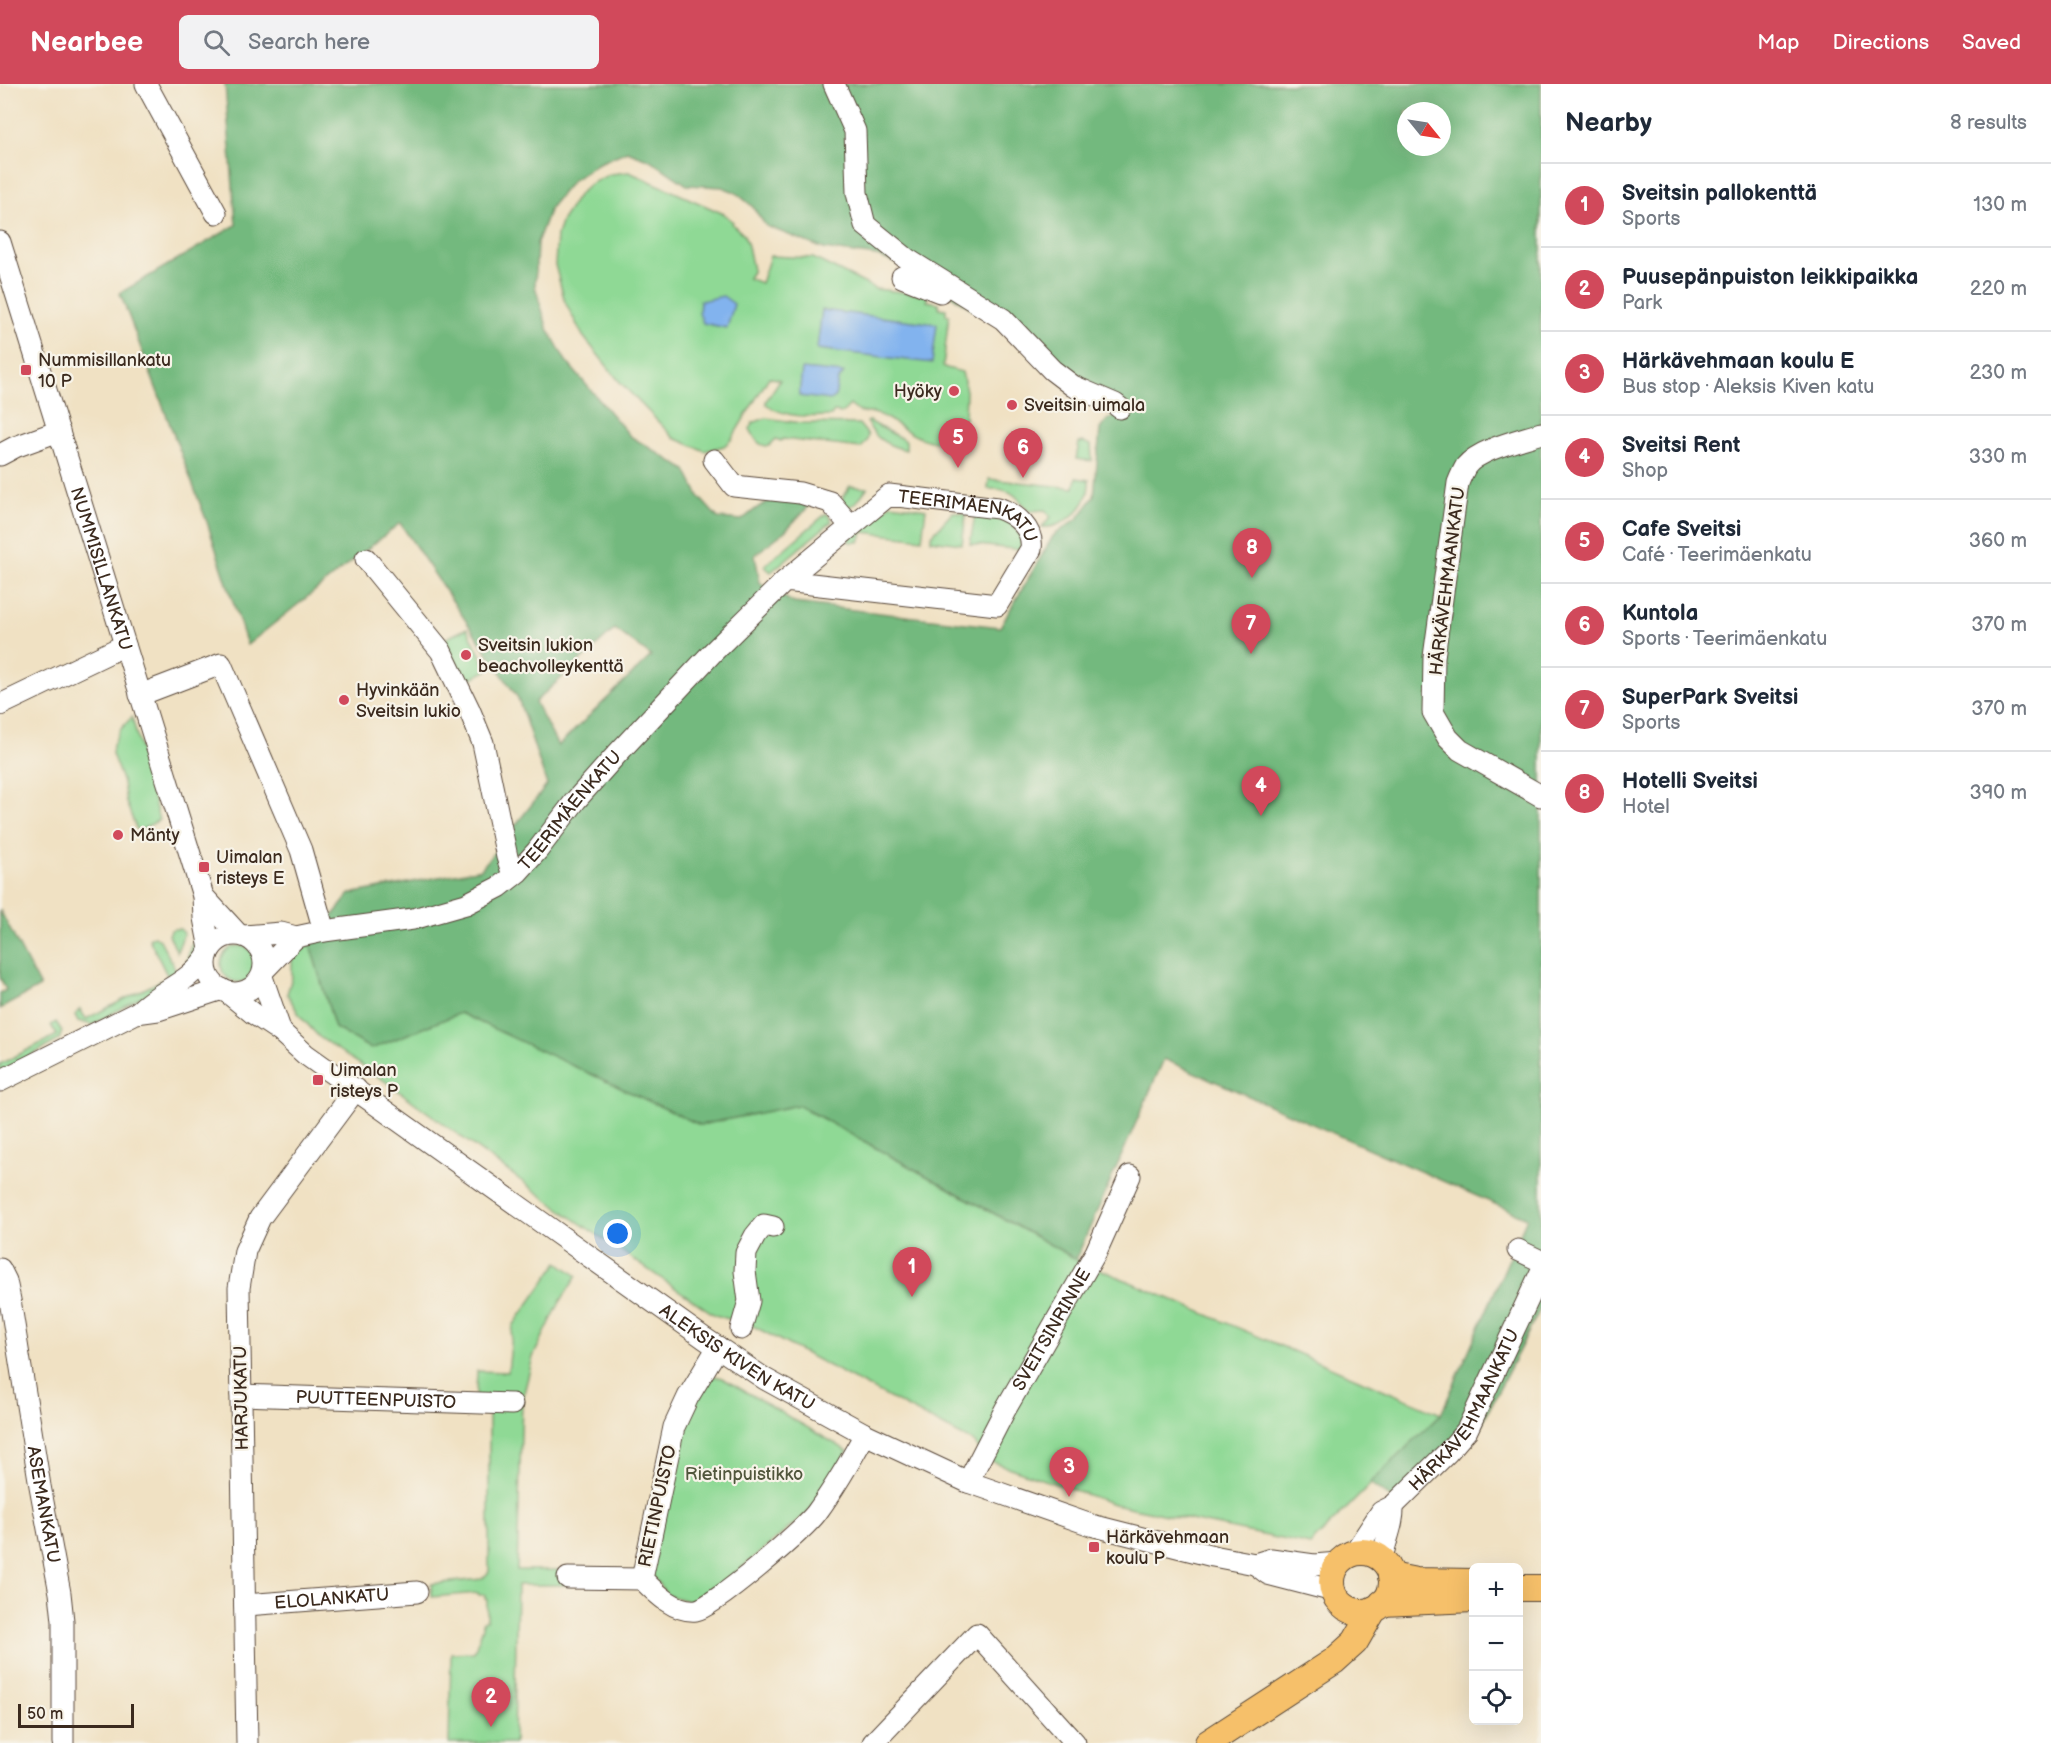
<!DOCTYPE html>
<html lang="en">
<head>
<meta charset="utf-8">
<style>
	body { margin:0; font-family:"Balsamiq Sans",sans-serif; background:#f2f2f3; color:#1f2937 }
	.controls { position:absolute; right:18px; bottom:18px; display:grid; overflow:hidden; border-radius:9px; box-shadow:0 6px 24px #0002 }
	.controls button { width:54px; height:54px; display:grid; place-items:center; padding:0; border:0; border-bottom:2px solid #e0e1e3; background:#fff; color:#1f2937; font:30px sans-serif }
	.compass { position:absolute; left:1397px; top:18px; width:54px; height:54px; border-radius:50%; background:#fff; box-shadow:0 6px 24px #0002; rotate:120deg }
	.scale { position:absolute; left:18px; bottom:15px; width:116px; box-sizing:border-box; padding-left:6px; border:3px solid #3b2a1e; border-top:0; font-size:16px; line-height:21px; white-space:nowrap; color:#3b2a1e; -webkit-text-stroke:4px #f7f3e8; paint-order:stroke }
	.you { position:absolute; left:618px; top:1150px; width:21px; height:21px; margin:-15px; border:4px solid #fff; border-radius:50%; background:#1a73e8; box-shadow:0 0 0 9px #1a73e833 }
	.badge { display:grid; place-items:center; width:39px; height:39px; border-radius:50%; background:#d1495b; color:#fff; font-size:20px; font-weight:700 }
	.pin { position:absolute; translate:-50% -50px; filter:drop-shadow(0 2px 3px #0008) }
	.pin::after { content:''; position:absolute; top:32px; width:21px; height:18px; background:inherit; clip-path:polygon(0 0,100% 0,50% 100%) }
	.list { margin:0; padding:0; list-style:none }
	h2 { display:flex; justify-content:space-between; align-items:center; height:78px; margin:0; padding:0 24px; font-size:26px }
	h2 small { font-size:20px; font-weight:400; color:#747a83 }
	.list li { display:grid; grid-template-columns:39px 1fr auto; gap:18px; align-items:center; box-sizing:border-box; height:84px; padding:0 24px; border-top:2px solid #e0e1e3 }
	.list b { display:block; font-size:22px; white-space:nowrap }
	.list p { margin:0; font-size:20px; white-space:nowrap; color:#747a83 }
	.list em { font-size:20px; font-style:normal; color:#747a83 }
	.icon { flex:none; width:33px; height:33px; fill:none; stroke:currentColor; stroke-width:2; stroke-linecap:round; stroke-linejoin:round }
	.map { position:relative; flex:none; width:1541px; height:1659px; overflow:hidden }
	header { display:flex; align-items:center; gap:36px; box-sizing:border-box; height:84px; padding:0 30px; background:#d1495b; color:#fff }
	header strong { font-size:28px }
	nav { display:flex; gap:33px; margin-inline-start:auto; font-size:21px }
	.search { width:420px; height:54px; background:#f2f2f3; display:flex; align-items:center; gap:15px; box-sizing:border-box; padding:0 21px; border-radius:9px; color:#747a83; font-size:22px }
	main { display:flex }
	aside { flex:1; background:#fff }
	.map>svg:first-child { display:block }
	.green { fill:#8fd995; stroke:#65825a; stroke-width:1.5 }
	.forest { fill:#73b97e; stroke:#57724e; stroke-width:1.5; fill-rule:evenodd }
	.water { fill:#82b3ee; stroke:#5e6e86; stroke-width:1.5 }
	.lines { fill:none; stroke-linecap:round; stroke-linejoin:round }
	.minor-casing { stroke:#564537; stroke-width:23 }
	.major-casing { stroke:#564537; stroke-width:28 }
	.minor { stroke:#fff; stroke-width:21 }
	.major { stroke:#f6c06b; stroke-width:26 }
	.poi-dot { fill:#d1495b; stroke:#f7f3e8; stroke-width:2 }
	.labels { text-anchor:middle; stroke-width:4.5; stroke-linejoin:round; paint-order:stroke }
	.poi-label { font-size:18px; fill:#3b2a1e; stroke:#f7f3e8; text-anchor:start }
	.street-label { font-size:18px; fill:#3b2a1e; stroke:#f7f3e8 }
	.park-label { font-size:18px; fill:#50563c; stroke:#f7f3e8 }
</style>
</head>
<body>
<header>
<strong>Nearbee</strong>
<div class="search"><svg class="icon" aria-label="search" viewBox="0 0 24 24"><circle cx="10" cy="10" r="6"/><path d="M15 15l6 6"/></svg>Search here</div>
<nav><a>Map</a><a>Directions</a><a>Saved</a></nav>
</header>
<main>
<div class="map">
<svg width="1541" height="1659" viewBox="0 0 1541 1659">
	<rect width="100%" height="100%" fill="#f7f3e8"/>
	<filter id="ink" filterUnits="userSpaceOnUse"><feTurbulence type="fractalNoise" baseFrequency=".0167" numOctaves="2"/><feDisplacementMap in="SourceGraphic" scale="12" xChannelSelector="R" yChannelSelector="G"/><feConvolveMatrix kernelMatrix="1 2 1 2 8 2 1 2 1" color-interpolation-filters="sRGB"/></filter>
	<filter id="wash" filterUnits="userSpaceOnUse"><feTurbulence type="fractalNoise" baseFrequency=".008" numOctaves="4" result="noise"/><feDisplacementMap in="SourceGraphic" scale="24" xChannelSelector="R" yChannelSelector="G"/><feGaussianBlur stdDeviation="1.35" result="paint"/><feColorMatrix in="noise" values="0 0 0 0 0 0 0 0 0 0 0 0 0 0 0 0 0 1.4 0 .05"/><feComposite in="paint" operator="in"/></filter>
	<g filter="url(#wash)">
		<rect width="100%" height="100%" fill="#f0e1c3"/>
		<g class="green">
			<path d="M 629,88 L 724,130 L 733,138 L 732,140 L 744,151 L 748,162 L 753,186 L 748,194 L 761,199 L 770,172 L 813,174 L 876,205 L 927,211 L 927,217 L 939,219 L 939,224 L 946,225 L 946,231 L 949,231 L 943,283 L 962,288 L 966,307 L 965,335 L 958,337 L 958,342 L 944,358 C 918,360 902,341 880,331 C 866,325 864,334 850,321 L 842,329 L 834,328 L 831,332 C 809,333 784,334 766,320 L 766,317 L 780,296 L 769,293 L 731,356 L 724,362 L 705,367 L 674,354 L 619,297 L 583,252 L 565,218 L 555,181 L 557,151 L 562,136 L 579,110 L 590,100 L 610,90 Z"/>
			<path d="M 766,334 L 801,339 L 859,340 L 868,351 L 867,357 L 861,364 L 783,355 L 781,357 L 776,355 L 769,362 C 757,362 755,354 750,345 L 752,339 Z"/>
			<path d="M 869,337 L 906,357 L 906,366 C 889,362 874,355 867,338 Z"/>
			<path d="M 1083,358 L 1091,361 L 1092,377 L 1076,375 L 1079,359 Z"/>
			<path d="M 1076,394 L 1089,396 C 1089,401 1089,406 1087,411 C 1082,428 1060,445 1042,443 L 1051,433 L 1045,426 L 1029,427 C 1016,411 1011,404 988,405 L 989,395 L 1074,404 Z"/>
			<path d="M 850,402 L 867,404 L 856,419 L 846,425 L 842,421 L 843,413 Z"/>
			<path d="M 891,420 L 926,425 L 922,455 L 863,448 L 859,458 L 850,458 L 847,455 Z"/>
			<path d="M 953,428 L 966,430 L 962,460 L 931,456 L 931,452 Z"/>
			<path d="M 827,429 L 832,437 L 771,488 L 764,482 Z"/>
			<path d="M 975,431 L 1010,436 L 1021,452 L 1021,466 L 970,460 Z"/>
			<path d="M 467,544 L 488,586 L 465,598 L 443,556 Z"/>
			<path d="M 132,633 L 159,736 L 139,747 L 136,744 L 126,718 L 123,699 L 112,670 L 113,661 L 120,646 Z"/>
			<path d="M 174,845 L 180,845 L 184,849 L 177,868 L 169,851 L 171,846 Z"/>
			<path d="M 155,852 L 160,856 L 179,892 L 95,939 L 92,941 L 78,937 L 75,931 L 80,925 L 86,935 L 168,893 L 149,855 Z"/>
			<path d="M 199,852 L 203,862 L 185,883 L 191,861 Z"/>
			<path d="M 310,860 L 335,944 L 371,965 L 460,929 L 700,1041 L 798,1021 L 1076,1175 L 1441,1330 L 1310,1461 L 1114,1420 L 984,1375 L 975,1359 L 753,1242 L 715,1231 L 568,1131 L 389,1000 L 319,953 L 300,932 L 287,910 L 292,893 L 292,870 Z"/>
			<circle cx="239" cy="880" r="18"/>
			<path d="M 56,938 L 62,947 L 59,956 L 0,988 L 0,980 L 57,951 L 51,941 Z"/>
			<path d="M 558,1178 L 577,1192 L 560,1218 L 533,1273 L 522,1317 L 517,1486 L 568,1486 L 568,1501 L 517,1501 L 514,1659 L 449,1659 L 451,1569 L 474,1568 L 483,1543 L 483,1537 L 487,1536 L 487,1516 L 485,1515 L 485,1511 L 479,1511 L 478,1509 L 432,1513 L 431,1500 L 482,1495 L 489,1488 L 489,1329 L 475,1328 L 477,1287 L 508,1288 L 513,1242 Z"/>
			<path d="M 710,1291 L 722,1294 L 848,1367 L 810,1427 L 705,1514 L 691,1518 L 667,1511 L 649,1487 L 682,1344 Z"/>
		</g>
		<g class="forest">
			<path d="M 225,0 L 1541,0 L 1541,1223 L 1475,1353 L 1405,1425 L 1370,1399 L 1441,1330 L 1527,1134 L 1164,975 L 1076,1175 L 799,1021 L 700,1041 L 460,929 L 371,965 L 335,944 L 310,860 L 350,810 L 481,785 L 547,701 L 518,614 L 400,439 L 247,561 L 207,438 L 120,209 L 236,141 ZM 1406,27 L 1442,27 L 1442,63 L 1406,63 ZM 627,67 L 650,76 L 687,101 L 722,103 L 735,108 L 752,122 L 766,142 L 824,165 L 877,172 L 906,183 L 1087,297 L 1115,332 L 1107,336 L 1100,345 L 1094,413 L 1078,434 L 1053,452 L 1000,543 L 794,519 L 760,499 L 755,471 L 785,447 L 809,422 C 776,410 768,414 742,436 L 718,434 L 700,414 L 686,386 L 630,352 L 566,277 L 547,243 L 535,202 L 537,159 L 550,124 L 572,97 L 597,80 ZM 615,545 L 651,572 L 558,662 L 535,618 Z"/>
			<path d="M 0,826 L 40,903 L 0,925 L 0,909 L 6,906 L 0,893 Z"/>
		</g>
		<g class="water">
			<path d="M 723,212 L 734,220 L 727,244 L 703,239 L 699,229 L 700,217 Z"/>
			<path d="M 822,226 L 937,240 L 932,279 L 817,265 Z"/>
			<path d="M 802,285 L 844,289 L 838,296 L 835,313 L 831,316 L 799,312 Z"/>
		</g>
	</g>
	<g filter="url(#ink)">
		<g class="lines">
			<g class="minor-casing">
				<g id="minor">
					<path d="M 146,0 L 216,129"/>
					<path d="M 834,0 L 855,47 L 857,109 L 865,141 L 907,175 L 1003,235 L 1052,286 L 1073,302 L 1115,320 L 1120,324"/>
					<path id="s1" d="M 0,158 L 203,812 L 204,834 L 210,865"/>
					<path d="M 902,193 L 940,208"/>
					<path d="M 1541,349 C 1521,356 1479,365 1466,382 C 1463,387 1460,394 1458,399 L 1434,573 L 1433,628 L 1448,654 L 1460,666 L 1541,712"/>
					<path d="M 0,371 L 15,363 L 59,347"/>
					<path d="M 714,376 L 734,402 L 800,409 L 830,418 L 850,441"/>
					<path d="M 366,475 L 441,567 L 469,625 L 483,659 L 507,773 L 513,791"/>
					<path d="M 140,611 L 221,580 L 301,766 L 324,847"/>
					<path d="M 0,621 L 125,561"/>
					<path d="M 203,812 L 238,850"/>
					<circle cx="235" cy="880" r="29"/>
					<path id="s2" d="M 244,852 L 281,849 L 296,853 L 324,847 L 413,835 L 466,820 L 499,803 L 518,788 L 537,767 L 576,716 L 617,670 L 713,568 L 785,497 L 889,411 L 998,424 C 1016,430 1034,445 1031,465 L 997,521 L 785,497"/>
					<path d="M 264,886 L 296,853"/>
					<path d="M 262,893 L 281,948"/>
					<path id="s3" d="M 227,908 L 254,930 L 281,948 L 305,970 L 704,1254 L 765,1295 L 865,1350 L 968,1398 L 994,1407 L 1091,1441 L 1213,1472 L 1255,1480 L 1271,1475 L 1314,1481 L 1338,1479"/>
					<path d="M 139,927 C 163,904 187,901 207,872"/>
					<path d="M 0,997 L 136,929 L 158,926 L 222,905"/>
					<path d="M 1518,1166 L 1541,1177"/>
					<path id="s4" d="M 0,1185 L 6,1197 L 10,1216 L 40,1402 L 60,1509 L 63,1537 L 63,1659"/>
					<path d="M 741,1245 L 749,1217 L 745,1187 L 746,1169 L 755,1152 L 764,1141 L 773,1143"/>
					<path d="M 718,1263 L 688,1313 L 674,1343 L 642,1495 C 656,1509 674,1528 696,1526 C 713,1524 805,1445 817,1428 C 833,1406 852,1374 865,1350"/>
					<path id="s5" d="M 241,1311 L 512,1320"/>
					<path id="s6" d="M 968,1398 L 1005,1326 L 1096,1168 L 1130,1092"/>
					<path id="s7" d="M 1354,1469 L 1381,1428 L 1393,1422 L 1448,1368 L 1467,1346 L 1541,1188"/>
					<path d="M 1382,1475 C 1385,1457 1394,1440 1393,1422"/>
					<path d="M 1255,1480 L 1268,1490 L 1334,1507"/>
					<path d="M 568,1494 L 642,1495"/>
					<path id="s8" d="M 245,1521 L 417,1508"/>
					<path d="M 247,1659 L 239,1204 L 245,1167 L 260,1134 L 356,1005"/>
					<path d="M 873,1659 L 977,1550 L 1075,1659"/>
				</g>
			</g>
			<g class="major-casing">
				<g id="major">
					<circle cx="1362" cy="1498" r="30"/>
					<path d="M 1391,1492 L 1416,1497 L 1474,1498"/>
					<path d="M 1518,1504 L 1541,1504"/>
					<path d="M 1382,1519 L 1474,1515"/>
					<path d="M 1208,1659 L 1334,1577 L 1355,1558 L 1374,1525"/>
				</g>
			</g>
			<use href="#minor" class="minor"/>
			<use href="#major" class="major"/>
		</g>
	</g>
	<g class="poi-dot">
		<rect x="20" y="280" width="12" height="12" rx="3"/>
		<circle cx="954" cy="307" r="6"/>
		<circle cx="1012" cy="321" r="6"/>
		<circle cx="466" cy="571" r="6"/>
		<circle cx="344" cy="616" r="6"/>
		<circle cx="118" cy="751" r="6"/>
		<rect x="198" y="777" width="12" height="12" rx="3"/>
		<rect x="312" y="990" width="12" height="12" rx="3"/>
		<rect x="1088" y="1457" width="12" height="12" rx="3"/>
	</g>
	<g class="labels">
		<g class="poi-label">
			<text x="38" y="282">Nummisillankatu<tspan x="38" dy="21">10 P</tspan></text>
			<text x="942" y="313" text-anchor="end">Hyöky</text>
			<text x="1024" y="327">Sveitsin uimala</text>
			<text x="478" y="567">Sveitsin lukion<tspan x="478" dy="21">beachvolleykenttä</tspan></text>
			<text x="356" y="612">Hyvinkään<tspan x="356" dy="21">Sveitsin lukio</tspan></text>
			<text x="130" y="757">Mänty</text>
			<text x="216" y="779">Uimalan<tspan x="216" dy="21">risteys E</tspan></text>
			<text x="330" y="992">Uimalan<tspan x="330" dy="21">risteys P</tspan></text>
			<text x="1106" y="1459">Härkävehmaan<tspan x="1106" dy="21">koulu P</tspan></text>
		</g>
		<g class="street-label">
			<text dy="6" stroke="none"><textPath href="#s2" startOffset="902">TEERIMÄENKATU</textPath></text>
			<text dy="6" stroke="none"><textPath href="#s1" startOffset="342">NUMMISILLANKATU</textPath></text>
			<text transform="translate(1447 497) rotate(-83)" y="6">HÄRKÄVEHMAANKATU</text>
			<text dy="6" stroke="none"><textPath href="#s2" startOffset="368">TEERIMÄENKATU</textPath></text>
			<text dy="6" stroke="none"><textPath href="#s6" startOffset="174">SVEITSINRINNE</textPath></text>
			<text dy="6" stroke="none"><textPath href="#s3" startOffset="628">ALEKSIS KIVEN KATU</textPath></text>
			<text transform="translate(241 1314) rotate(-91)" y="6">HARJUKATU</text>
			<text dy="6" stroke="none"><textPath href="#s5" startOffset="135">PUUTTEENPUISTO</textPath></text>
			<text dy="6" stroke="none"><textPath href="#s7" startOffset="184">HÄRKÄVEHMAANKATU</textPath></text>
			<text dy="6" stroke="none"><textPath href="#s4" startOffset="240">ASEMANKATU</textPath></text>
			<text transform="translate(657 1422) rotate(-78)" y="6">RIETINPUISTO</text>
			<text dy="6" stroke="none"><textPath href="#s8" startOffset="87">ELOLANKATU</textPath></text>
		</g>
		<g class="park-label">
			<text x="744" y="1396">Rietinpuistikko</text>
		</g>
	</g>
</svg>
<div class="controls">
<button>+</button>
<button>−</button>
<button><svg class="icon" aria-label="locate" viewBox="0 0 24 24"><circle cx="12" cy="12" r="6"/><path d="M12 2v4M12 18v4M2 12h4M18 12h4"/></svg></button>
</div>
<svg class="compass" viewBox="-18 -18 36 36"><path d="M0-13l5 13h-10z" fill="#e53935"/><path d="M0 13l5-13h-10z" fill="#747a83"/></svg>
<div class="scale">50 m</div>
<div class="you"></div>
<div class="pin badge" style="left:912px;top:1213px">1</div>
<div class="pin badge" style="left:491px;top:1643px">2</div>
<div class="pin badge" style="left:1069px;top:1413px">3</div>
<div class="pin badge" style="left:1261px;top:732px">4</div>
<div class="pin badge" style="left:958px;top:384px">5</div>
<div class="pin badge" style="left:1023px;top:394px">6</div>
<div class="pin badge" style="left:1251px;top:570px">7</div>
<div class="pin badge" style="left:1252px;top:494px">8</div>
</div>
<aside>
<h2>Nearby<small>8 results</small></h2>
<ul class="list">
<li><span class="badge">1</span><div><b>Sveitsin pallokenttä</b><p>Sports</p></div><em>130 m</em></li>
<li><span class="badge">2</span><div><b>Puusepänpuiston leikkipaikka</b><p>Park</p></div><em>220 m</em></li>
<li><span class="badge">3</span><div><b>Härkävehmaan koulu E</b><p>Bus stop · Aleksis Kiven katu</p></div><em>230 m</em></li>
<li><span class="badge">4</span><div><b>Sveitsi Rent</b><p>Shop</p></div><em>330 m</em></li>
<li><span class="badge">5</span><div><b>Cafe Sveitsi</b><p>Café · Teerimäenkatu</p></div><em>360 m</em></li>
<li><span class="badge">6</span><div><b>Kuntola</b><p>Sports · Teerimäenkatu</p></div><em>370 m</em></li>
<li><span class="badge">7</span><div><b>SuperPark Sveitsi</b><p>Sports</p></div><em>370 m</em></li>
<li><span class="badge">8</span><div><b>Hotelli Sveitsi</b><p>Hotel</p></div><em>390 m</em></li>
</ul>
</aside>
</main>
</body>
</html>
